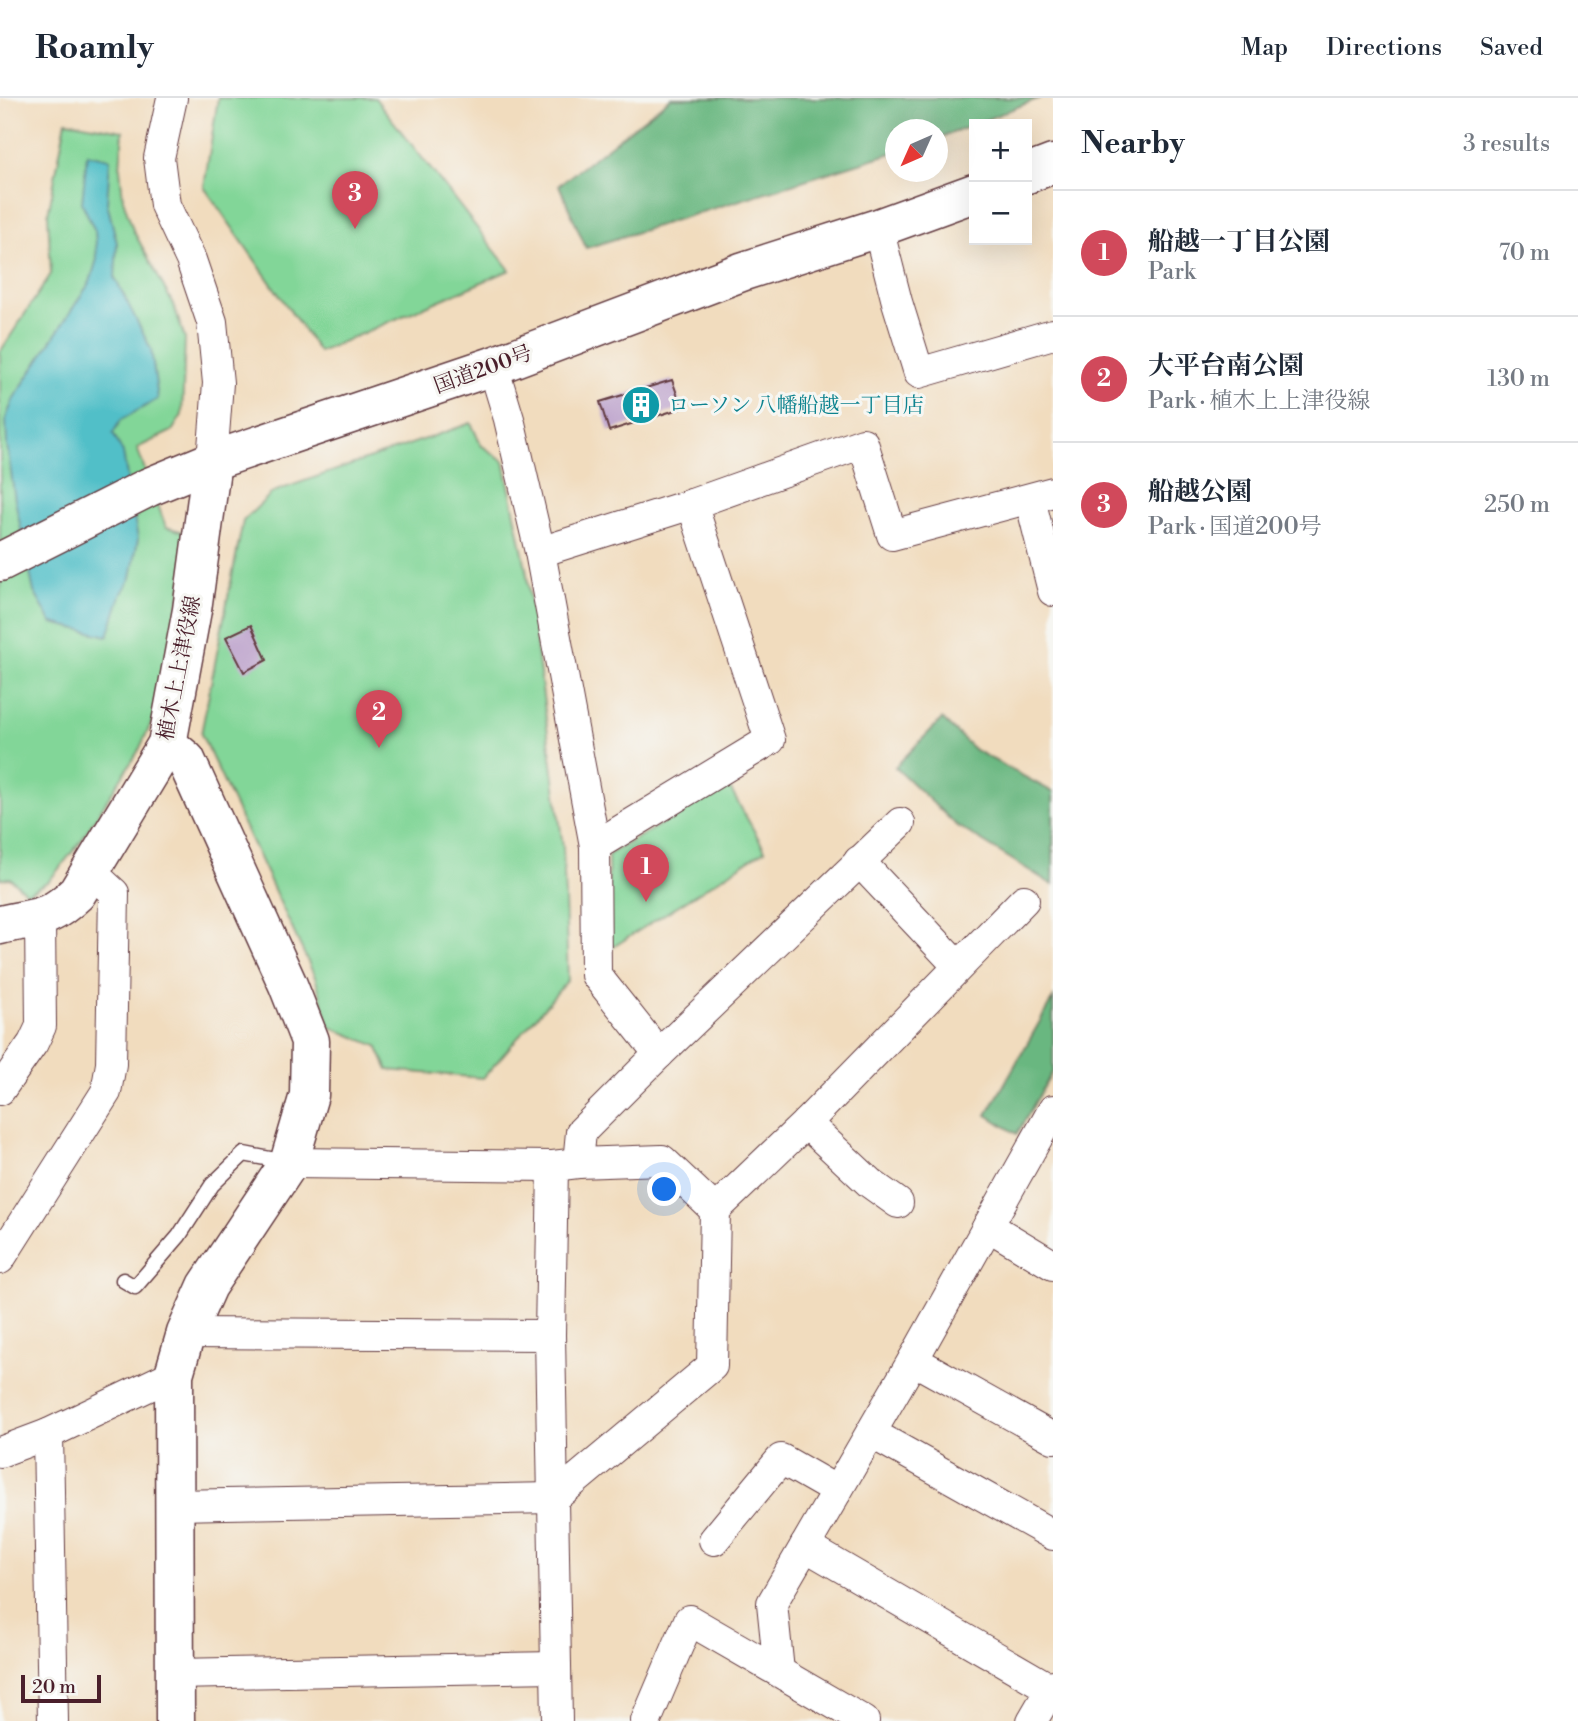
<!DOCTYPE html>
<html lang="en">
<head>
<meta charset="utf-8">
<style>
	body { margin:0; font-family:"Libre Bodoni","Noto Serif JP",serif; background:#f2f2f3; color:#1f2937 }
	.controls { position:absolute; right:21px; top:21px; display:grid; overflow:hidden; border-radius:0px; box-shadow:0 7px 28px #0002 }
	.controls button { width:63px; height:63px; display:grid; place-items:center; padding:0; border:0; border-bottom:2px solid #e0e1e3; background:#fff; color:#1f2937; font:35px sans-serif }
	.compass { position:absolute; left:885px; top:21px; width:63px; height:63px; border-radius:50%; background:#fff; box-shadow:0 7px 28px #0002; rotate:225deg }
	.scale { position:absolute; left:21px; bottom:18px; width:80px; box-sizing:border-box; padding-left:7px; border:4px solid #4a1f2b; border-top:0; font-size:19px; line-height:24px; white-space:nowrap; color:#4a1f2b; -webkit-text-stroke:5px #f6f6f2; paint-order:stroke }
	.you { position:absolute; left:665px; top:1092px; width:24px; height:24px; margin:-18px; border:5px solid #fff; border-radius:50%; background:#1a73e8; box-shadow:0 0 0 10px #1a73e833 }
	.badge { display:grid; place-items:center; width:46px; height:46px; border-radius:50%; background:#d1495b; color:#fff; font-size:23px; font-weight:700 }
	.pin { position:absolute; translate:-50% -58px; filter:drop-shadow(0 2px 4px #0008) }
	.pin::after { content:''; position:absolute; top:37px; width:24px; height:21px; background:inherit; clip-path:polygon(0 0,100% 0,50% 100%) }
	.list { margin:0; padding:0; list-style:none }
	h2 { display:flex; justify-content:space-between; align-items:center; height:91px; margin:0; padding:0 28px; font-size:30px }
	h2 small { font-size:23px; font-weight:400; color:#747a83 }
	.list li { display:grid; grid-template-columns:46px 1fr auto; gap:21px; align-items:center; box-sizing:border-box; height:126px; padding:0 28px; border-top:2px solid #e0e1e3 }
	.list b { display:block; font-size:26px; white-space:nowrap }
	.list p { margin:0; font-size:23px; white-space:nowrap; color:#747a83 }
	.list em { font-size:23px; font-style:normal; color:#747a83 }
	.map { position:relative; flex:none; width:1053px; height:1623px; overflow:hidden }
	header { display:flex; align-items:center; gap:42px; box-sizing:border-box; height:98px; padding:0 35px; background:#fff; border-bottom:2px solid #e0e1e3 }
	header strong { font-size:33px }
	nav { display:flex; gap:38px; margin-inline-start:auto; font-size:24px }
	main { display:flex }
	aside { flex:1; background:#fff }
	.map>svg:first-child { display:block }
	.green { fill:#82d698; stroke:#667a62; stroke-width:2 }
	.forest { fill:#69b780; stroke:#5a6b56; stroke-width:2 }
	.water { fill:#51bfc8; stroke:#4e6f7a; stroke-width:2 }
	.building { fill:#bba0cb }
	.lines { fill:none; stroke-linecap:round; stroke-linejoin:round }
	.lane-casing { stroke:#633b41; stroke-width:17 }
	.street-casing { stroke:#633b41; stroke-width:32 }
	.secondary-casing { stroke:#633b41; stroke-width:41 }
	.highway-casing { stroke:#633b41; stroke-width:41 }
	.lane { stroke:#fff; stroke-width:14 }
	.street { stroke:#fff; stroke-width:30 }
	.secondary { stroke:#fff; stroke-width:38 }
	.highway { stroke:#fff; stroke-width:38 }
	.labels { text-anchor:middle; stroke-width:6; stroke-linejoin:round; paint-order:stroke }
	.street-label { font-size:21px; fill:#4a1f2b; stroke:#f6f6f2 }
	.culture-label { font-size:21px; fill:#0d838f; stroke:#f6f6f2; text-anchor:start }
</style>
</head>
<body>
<header>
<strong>Roamly</strong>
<nav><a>Map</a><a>Directions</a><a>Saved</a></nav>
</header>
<main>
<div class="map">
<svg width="1053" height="1623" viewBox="0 0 1053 1623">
	<rect width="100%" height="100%" fill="#f6f6f2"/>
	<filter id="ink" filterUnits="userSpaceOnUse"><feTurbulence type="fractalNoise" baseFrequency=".0143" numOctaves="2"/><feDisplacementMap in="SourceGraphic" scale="14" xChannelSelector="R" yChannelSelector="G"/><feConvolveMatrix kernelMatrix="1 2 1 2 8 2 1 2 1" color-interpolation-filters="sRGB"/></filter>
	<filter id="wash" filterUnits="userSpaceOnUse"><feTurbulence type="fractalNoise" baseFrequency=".00686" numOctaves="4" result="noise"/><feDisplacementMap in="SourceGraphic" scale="28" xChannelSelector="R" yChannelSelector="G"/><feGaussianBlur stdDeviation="1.57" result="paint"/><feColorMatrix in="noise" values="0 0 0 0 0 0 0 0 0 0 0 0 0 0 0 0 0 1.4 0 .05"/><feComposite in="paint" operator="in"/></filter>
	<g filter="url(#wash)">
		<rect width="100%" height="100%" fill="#f1dcbe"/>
		<g class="green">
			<path d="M 218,0 L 375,0 L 510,172 L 319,254 L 204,89 Z"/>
			<path d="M 66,23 L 123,33 L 120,70 L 123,101 L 133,132 L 174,208 L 185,241 L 182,317 L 172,333 L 137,350 L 166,429 L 191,436 L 162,602 L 139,652 L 79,746 L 49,783 L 27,795 L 10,780 L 0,781 L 0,254 L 51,176 L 48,116 Z"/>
			<path d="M 471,325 L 481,347 L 504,363 L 526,470 L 563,749 L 568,882 L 483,980 L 388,972 L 377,948 L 330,929 L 315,879 L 201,636 L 243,423 L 273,394 Z"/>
			<path d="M 728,687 L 765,752 L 610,851 L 608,757 Z"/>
		</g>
		<g class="forest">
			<path d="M 671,0 L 1040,0 L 938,41 L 937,32 L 895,32 L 895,54 L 586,150 L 559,87 Z"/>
			<path d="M 942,621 L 975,652 L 1053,694 L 1053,787 L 956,727 L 895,669 Z"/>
			<path d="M 1053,900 L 1053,973 L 1017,1036 L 987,1017 Z"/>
		</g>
		<path class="water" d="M 87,56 L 110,61 L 107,105 L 117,145 L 115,180 L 151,251 L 158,301 L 121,322 L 113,335 L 123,355 L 138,441 L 131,480 L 121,497 L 108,538 L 52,525 L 34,494 L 15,402 L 7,347 L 6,320 L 14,300 L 90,184 L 97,161 L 95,133 L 82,105 Z"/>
		<g id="blocks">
			<g class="building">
				<path d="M 672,282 L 682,310 L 609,333 L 600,304 Z"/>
				<path d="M 251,527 L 267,562 L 244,574 L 226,539 Z"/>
			</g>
		</g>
	</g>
	<g filter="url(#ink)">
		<use href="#blocks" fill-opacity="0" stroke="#633b41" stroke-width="2"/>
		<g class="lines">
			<g class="lane-casing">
				<path id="lane" d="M 123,1182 L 135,1189 L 179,1138 L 212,1087 L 244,1056 L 286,1064"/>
			</g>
			<g class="street-casing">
				<g id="street">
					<path d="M 172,0 L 159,60 L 165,107 L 191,162 L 212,224 L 218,285 L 212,363"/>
					<path d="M 878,130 L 897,204 L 919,275 L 1053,236"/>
					<path d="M 493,268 L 509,321 L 540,454 L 595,748 L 596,877 L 659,956"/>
					<path d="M 1030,401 L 1053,493"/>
					<path d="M 540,454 L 692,406 L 863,345 L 892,437 L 1053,394"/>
					<path d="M 595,748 L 770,642 L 692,406"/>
					<path d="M 859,763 L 958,868"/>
					<path d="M 0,992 L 33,945 L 41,928 L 40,820"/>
					<path d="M 806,1025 L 870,1085 L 898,1105"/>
					<path d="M 289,1065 L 553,1068 L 578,1065 L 662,1062 L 715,1112"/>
					<path d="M 578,1065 L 581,1034 L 659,956 L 900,725"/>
					<path d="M 553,1068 L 550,1237 L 557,1623"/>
					<path d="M 988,1128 L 1053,1167"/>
					<path d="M 0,1161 L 106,994 L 111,966 L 114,795 L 90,773"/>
					<path d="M 186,1235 L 550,1237"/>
					<path d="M 913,1262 L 1053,1340"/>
					<path d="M 871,1335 L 1053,1437"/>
					<path d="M 48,1336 L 53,1623"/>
					<path d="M 0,1354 L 48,1336 L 174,1276"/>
					<path d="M 175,1407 L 554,1400 L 712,1268 L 715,1112 L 806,1025 L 1024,802"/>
					<path d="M 714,1442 L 781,1361 L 837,1393"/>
					<path d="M 805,1448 L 1051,1591"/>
					<path d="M 779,1573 L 772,1505 L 913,1262 L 1053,1012"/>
					<path d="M 175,1576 L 556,1569"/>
					<path d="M 646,1623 L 689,1522 L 864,1623"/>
					<path d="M 1032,1623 L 1053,1587"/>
				</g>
			</g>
			<g class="secondary-casing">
				<g id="secondary">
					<path d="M 167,646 L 186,662 L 288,887 L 310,943 L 309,997 L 289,1065 L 207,1188 L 186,1235 L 174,1276 L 175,1623"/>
					<path d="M 0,827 C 38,818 46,824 77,795 L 167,646 L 192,512 L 212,363"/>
				</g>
			</g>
			<g class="highway-casing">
				<g id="highway">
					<path d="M 1027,76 L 1053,66"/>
					<path d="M 0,464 L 149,389 L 212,363 L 493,268 L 744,173 L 878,130 L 974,95"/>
				</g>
			</g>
			<use href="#lane" class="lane"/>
			<use href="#street" class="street"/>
			<use href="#secondary" class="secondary"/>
			<use href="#highway" class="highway"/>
		</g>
	</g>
	<defs>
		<g id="building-disc" transform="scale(2.0125)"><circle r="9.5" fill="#0f9aa8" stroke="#f6f6f2"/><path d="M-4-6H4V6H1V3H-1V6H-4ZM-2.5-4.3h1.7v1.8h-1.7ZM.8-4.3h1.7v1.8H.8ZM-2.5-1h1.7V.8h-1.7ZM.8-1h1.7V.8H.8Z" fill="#fff"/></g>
	</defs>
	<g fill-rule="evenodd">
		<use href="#building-disc" x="641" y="307"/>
	</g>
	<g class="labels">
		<g class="street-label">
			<text transform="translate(483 271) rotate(-20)" y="7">国道200号</text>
			<text transform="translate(179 570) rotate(-79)" y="7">植木上上津役線</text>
		</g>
		<g class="culture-label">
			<text x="668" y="314">ローソン 八幡船越一丁目店</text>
		</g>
	</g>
</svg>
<div class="controls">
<button>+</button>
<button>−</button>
</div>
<svg class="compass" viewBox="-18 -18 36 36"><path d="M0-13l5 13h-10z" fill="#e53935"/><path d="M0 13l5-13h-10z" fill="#747a83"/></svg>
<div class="scale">20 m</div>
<div class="you"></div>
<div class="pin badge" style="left:646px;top:804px">1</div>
<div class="pin badge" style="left:379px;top:650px">2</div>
<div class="pin badge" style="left:355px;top:131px">3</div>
</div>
<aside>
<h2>Nearby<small>3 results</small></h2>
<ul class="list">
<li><span class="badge">1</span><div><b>船越一丁目公園</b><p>Park</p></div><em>70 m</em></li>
<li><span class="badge">2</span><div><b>大平台南公園</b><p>Park · 植木上上津役線</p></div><em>130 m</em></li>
<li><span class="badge">3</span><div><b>船越公園</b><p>Park · 国道200号</p></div><em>250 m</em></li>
</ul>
</aside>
</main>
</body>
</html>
